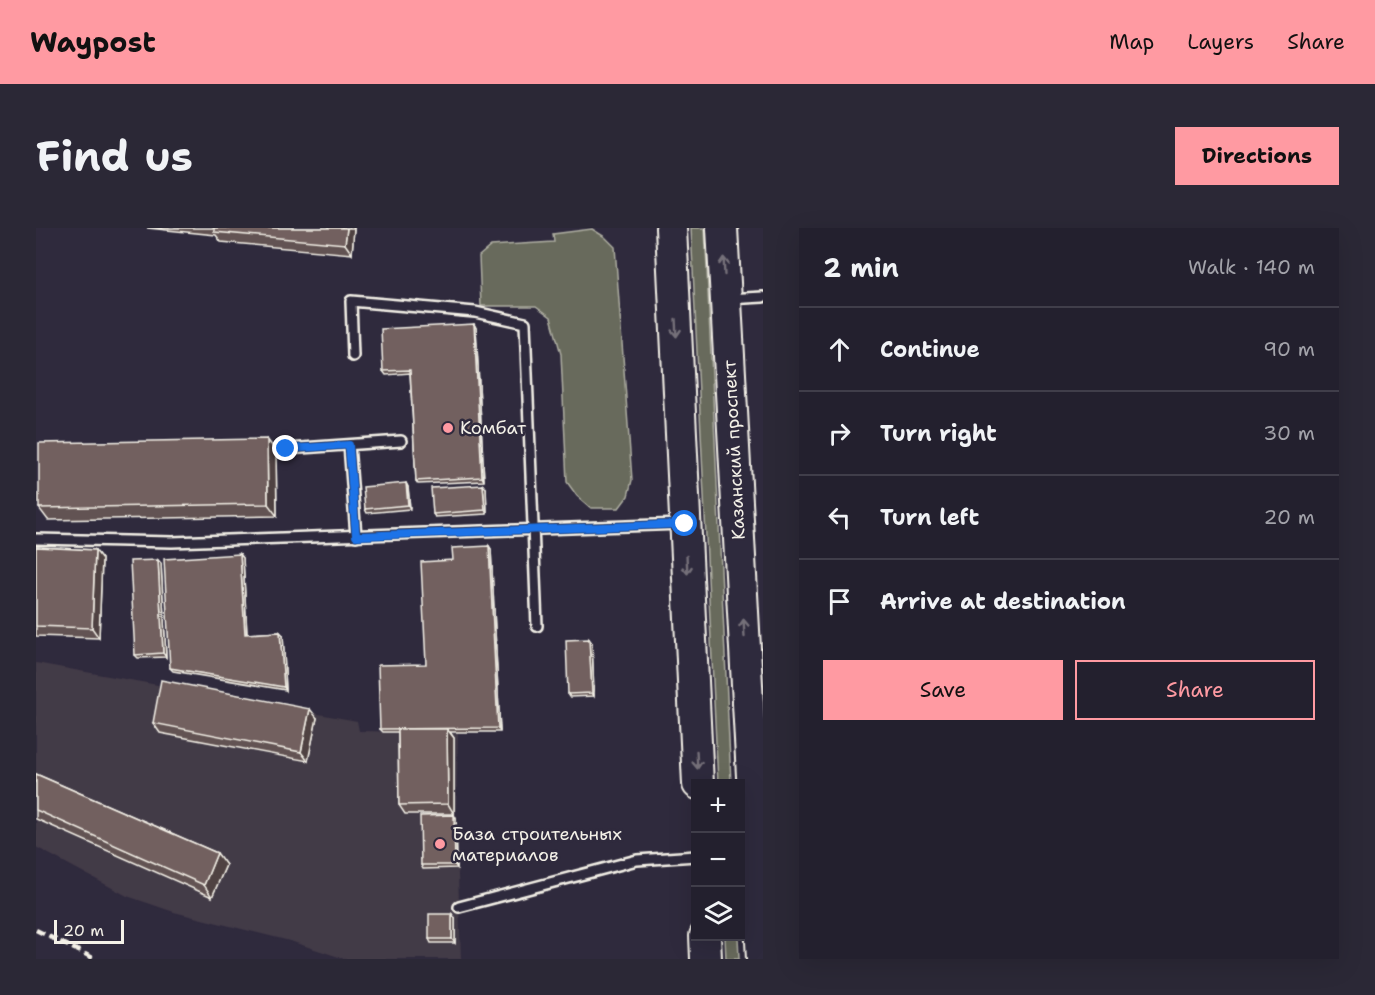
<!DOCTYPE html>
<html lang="en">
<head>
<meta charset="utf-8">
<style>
	body { margin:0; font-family:"Shantell Sans",sans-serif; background:#2b2836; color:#f1f3f6 }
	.controls { position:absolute; right:18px; bottom:18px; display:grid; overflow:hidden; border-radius:0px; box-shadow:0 6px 24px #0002 }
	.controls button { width:54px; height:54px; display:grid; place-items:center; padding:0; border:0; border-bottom:2px solid #403e4a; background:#23202e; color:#f1f3f6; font:30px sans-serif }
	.scale { position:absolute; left:18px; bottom:15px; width:70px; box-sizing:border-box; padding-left:6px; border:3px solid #f4f1e8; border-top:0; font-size:16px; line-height:21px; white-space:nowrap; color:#f4f1e8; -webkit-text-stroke:4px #2f2a3d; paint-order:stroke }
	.stop { position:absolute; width:18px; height:18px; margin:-14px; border:4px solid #1a73e8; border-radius:50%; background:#fff }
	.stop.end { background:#1a73e8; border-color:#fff; box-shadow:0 2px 6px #0008 }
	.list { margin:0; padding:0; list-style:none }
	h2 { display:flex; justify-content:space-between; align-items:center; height:78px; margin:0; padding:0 24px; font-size:26px }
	h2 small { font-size:20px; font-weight:400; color:#a3a3aa }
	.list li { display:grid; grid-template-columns:39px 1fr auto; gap:18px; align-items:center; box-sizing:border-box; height:84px; padding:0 24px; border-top:2px solid #403e4a }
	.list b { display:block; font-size:22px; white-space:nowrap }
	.list em { font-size:20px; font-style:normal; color:#a3a3aa }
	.actions { display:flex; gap:12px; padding:18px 24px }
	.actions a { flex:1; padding:14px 0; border:2px solid #ff9aa2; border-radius:0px; text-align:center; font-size:21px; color:#ff9aa2 }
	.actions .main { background:#ff9aa2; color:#111 }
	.icon { flex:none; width:33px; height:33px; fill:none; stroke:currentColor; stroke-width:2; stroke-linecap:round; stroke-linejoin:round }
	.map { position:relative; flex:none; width:727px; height:731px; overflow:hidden; border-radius:0px }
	header { display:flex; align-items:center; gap:36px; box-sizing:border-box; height:84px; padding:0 30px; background:#ff9aa2; color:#111 }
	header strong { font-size:28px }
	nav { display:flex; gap:33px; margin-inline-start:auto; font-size:21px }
	.intro { display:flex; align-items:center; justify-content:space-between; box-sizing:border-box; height:144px; padding:0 36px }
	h1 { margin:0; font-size:42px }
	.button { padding:15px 27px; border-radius:0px; background:#ff9aa2; color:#111; font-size:21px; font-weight:700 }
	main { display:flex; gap:36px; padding:0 36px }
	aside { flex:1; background:#23202e; border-radius:0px; box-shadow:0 6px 24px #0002 }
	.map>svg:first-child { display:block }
	.built { fill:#433a47 }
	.green { fill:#686a5b; stroke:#aeaea2; stroke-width:1.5 }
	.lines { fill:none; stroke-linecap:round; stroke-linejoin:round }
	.service-casing { stroke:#f4f1e8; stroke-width:14 }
	.primary-casing { stroke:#f4f1e8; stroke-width:34 }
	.service { stroke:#2f2a3d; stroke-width:9 }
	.primary { stroke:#2f2a3d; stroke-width:30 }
	.rail { stroke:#f4f1e8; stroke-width:4.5; stroke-dasharray:9 4.5; stroke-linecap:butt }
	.wall { fill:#625352; stroke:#f4f1e8; stroke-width:1.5 }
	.shaded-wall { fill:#504342; stroke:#f4f1e8; stroke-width:1.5 }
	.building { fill:#72605f; stroke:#f4f1e8; stroke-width:1.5 }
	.oneway { stroke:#747079 }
	.route { stroke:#1a73e8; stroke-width:8 }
	.poi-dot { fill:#ff9aa2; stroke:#2f2a3d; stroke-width:2 }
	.labels { text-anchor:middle; stroke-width:5; stroke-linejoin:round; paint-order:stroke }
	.poi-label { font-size:18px; fill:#f4f1e8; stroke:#2f2a3d; text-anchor:start }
	.street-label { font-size:18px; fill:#f4f1e8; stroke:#2f2a3d }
</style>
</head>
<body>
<header>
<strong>Waypost</strong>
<nav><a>Map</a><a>Layers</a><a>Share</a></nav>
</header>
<div class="intro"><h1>Find us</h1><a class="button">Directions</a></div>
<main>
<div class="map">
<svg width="727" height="731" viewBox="0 0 727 731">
	<rect width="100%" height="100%" fill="#2f2a3d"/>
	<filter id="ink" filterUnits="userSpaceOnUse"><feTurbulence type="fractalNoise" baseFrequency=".0167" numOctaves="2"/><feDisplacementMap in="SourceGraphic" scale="12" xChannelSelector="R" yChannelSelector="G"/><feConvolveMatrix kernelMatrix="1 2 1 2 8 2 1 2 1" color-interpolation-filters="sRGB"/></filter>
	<g filter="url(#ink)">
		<path class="built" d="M 0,435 L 321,493 L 323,503 L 422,505 L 420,590 L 425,731 L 309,731 L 254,713 L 138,684 L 91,668 L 0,619 Z"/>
		<g class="green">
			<path d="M 655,0 L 669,0 L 695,555 L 682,555 Z"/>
			<path d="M 556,1 L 569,9 L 579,19 L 596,252 L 592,268 L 583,280 L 555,280 L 541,268 L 531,254 L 525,126 L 515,89 L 500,78 L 445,78 L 443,28 L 455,18 L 518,14 L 517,6 Z"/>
			<path d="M 689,709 L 702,709 L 703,731 L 690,731 Z"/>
		</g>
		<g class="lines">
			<g class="service-casing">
				<g id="service">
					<path d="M 692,71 L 727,69"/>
					<path d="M 317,128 L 315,73 L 439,84 L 489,95 L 501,398"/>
					<path d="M 313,217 L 320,308"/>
					<path d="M 251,221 L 365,213"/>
					<path d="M 0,311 L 136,314 L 647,296"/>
					<path d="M 423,679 L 601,632 L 660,628"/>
				</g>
			</g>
			<g class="primary-casing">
				<g id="primary">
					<path d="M 635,0 L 662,556"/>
					<path d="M 686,0 L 726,731"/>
					<path d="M 669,708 L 670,731"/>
				</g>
			</g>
			<use href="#service" class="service"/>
			<use href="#primary" class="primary"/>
			<path class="rail" d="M 0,702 L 59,731"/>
		</g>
		<g class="wall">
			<path d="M 111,0 L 318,0 L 316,26 L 185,14 L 180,7 Z"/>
			<path d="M 438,96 L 440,100 L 448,253 L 382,256 L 380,253 L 374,145 L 350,147 L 347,143 Z"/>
			<path d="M 240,223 L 241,288 L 12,292 L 3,280 Z"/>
			<path d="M 370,255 L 372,259 L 374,281 L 331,285 L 329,281 Z"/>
			<path d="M 450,260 L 451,286 L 399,289 L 397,286 Z"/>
			<path d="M 453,318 L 455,321 L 464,504 L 414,504 L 418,510 L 418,586 L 369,586 L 363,577 L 362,504 L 347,504 L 344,501 L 390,436 L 417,332 Z"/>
			<path d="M 0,319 L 59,322 L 66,331 L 63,410 L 0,408 Z"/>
			<path d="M 204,326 L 207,330 L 211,406 L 244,404 L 247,407 L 250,462 L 137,443 L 134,440 Z"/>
			<path d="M 125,335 L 130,429 L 102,430 L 99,427 Z"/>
			<path d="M 553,411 L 556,415 L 558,468 L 534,469 L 532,466 Z"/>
			<path d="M 281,490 L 272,533 L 124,505 L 117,495 Z"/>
			<path d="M 0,546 L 181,625 L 190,637 L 176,669 L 0,591 Z"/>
			<path d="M 420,590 L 421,640 L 387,641 L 385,637 Z"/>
			<path d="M 419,690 L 419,715 L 395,715 L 393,711 Z"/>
		</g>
		<g class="shaded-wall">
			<path d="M 311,0 L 318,0 L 316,26 L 309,16 Z"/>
			<path d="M 438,96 L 440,100 L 448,253 L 446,249 Z"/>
			<path d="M 231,211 L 240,223 L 241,288 L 232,276 Z"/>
			<path d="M 370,255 L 372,259 L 374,281 L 372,277 Z"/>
			<path d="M 447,257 L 450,260 L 451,286 L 449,282 Z"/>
			<path d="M 453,318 L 455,321 L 464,504 L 462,500 Z"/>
			<path d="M 59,322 L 66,331 L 63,410 L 56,400 Z"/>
			<path d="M 204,326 L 207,330 L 211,409 L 209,406 Z"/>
			<path d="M 122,332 L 125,335 L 130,429 L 127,425 Z"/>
			<path d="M 244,404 L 247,407 L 250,462 L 248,459 Z"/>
			<path d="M 553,411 L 556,415 L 558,468 L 556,465 Z"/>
			<path d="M 274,481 L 281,490 L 272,533 L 265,524 Z"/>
			<path d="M 411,501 L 418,510 L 418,586 L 412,576 Z"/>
			<path d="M 418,587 L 420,590 L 421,640 L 419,637 Z"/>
			<path d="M 181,625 L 190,637 L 176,669 L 168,657 Z"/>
			<path d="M 416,686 L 419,690 L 419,715 L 416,711 Z"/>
		</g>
		<g class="building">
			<path d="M 178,0 L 311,0 L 309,16 L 178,4 Z"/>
			<path d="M 438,96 L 446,249 L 380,253 L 374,142 L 347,143 L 345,101 Z"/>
			<path d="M 231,211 L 232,276 L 3,280 L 3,215 Z"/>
			<path d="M 370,255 L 372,277 L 329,281 L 327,259 Z"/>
			<path d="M 447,257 L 449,282 L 397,286 L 395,260 Z"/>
			<path d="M 453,318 L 462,500 L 344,501 L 342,437 L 390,436 L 385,334 L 417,332 L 416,320 Z"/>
			<path d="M 0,319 L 59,322 L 56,400 L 0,398 Z"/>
			<path d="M 204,326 L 209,406 L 244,404 L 248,459 L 134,440 L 128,331 Z"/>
			<path d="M 122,332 L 127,425 L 99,427 L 94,333 Z"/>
			<path d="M 553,411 L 556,465 L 532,466 L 530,412 Z"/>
			<path d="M 125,452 L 274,481 L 265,524 L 117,495 Z"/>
			<path d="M 362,501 L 411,501 L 412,576 L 363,577 Z"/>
			<path d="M 0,546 L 181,625 L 168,657 L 0,582 Z"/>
			<path d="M 418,587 L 419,637 L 385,637 L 384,588 Z"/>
			<rect x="393" y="686" width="23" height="25"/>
		</g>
		<defs><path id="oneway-shaft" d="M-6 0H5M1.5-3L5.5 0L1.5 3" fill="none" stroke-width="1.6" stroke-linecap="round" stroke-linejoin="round" transform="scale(1.5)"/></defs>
		<g class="oneway">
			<use href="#oneway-shaft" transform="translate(688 38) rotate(-93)"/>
			<use href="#oneway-shaft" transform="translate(640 100) rotate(87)"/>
			<use href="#oneway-shaft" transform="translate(651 337) rotate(87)"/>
			<use href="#oneway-shaft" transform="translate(708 400) rotate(-93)"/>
			<use href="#oneway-shaft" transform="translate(661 532) rotate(87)"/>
		</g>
	</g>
	<g class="lines" filter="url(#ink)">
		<path class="route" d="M 250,221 L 313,217 L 320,308 L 649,296"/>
	</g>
	<g class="poi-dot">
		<circle cx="412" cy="200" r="6"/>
		<circle cx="404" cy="616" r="6"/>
	</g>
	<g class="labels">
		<g class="poi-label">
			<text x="424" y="206">Комбат</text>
			<text x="416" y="612">База строительных<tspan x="416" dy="21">материалов</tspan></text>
		</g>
		<g class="street-label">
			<text transform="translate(698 222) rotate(-93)" y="6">Казанский проспект</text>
		</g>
	</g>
</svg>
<div class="controls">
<button>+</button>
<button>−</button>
<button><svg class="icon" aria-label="layers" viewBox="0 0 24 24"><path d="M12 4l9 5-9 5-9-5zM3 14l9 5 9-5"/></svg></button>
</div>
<div class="scale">20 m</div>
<div class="stop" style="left:649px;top:296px"></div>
<div class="stop end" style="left:250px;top:221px"></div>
</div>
<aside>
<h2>2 min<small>Walk · 140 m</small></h2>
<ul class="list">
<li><svg class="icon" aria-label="ahead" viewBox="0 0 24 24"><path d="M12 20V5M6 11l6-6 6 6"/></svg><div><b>Continue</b></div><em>90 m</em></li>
<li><svg class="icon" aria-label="right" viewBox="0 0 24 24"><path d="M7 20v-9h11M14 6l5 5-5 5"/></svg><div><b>Turn right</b></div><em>30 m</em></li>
<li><svg class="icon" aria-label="left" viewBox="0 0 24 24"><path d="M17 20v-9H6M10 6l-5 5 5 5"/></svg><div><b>Turn left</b></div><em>20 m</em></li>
<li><svg class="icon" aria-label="arrive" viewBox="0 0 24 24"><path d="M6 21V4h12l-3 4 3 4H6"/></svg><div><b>Arrive at destination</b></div></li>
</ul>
<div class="actions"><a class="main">Save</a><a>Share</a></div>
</aside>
</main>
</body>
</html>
